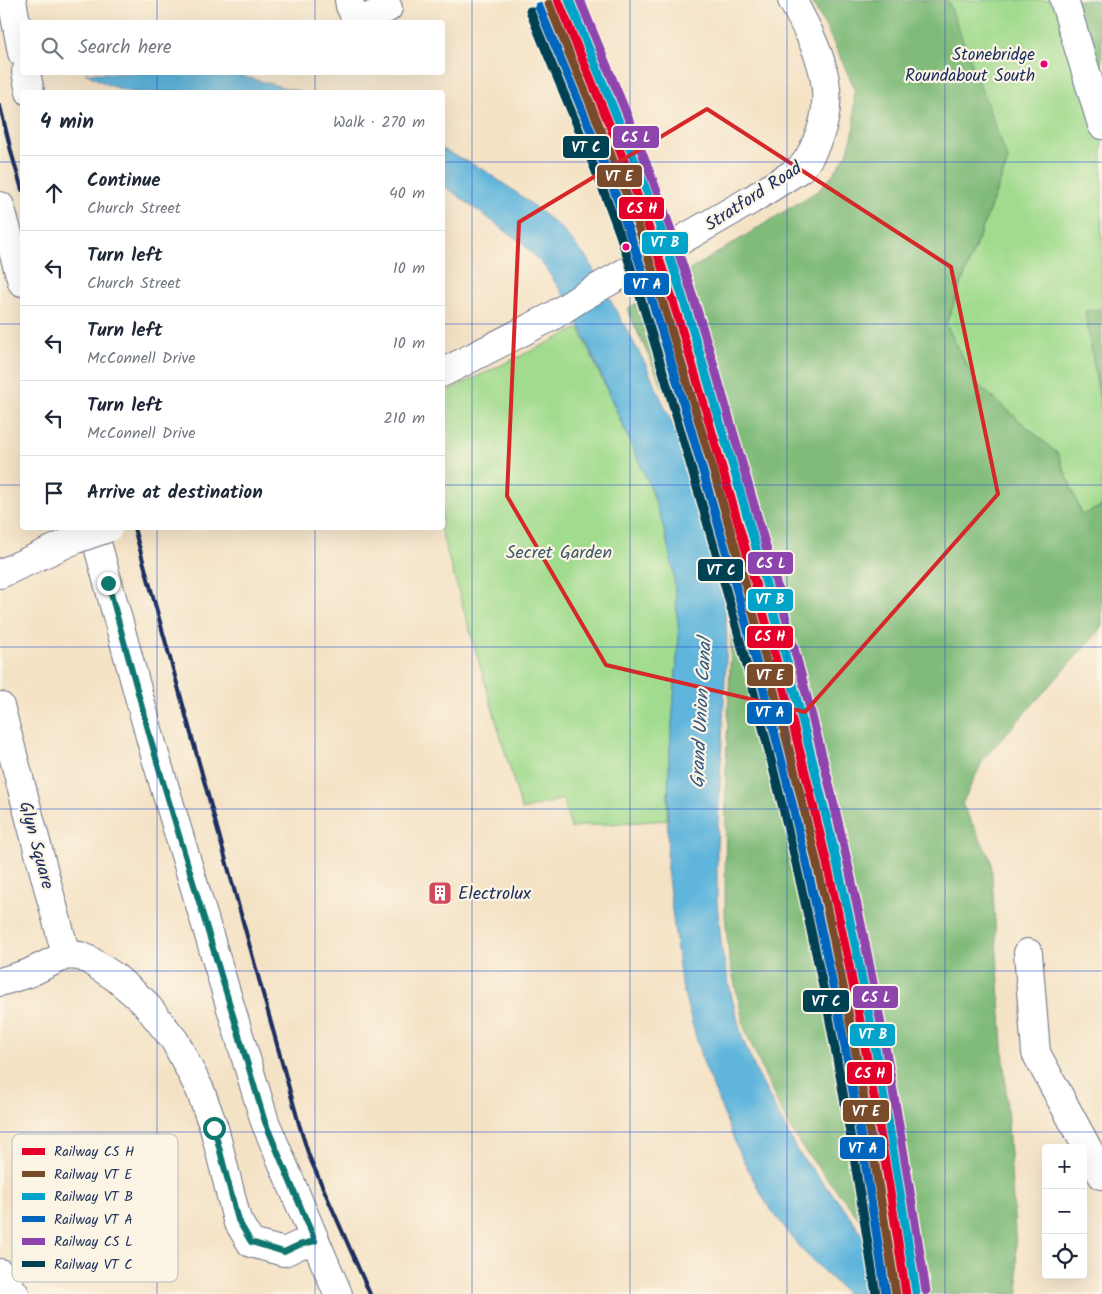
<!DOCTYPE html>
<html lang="en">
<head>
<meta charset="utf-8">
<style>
	body { margin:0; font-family:Kalam,sans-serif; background:#f2f2f3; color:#1f2937 }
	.controls { position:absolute; right:15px; bottom:15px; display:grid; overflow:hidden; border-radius:5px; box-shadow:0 5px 20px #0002 }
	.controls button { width:45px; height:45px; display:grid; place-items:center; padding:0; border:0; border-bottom:1px solid #e0e1e3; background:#fff; color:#1f2937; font:25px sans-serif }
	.stop { position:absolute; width:15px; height:15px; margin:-11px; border:4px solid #0f766e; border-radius:50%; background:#fff }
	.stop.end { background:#0f766e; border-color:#fff; box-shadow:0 1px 5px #0008 }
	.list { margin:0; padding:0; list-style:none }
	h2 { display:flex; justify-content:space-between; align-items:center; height:65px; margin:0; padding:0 20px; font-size:21px }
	h2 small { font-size:16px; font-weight:400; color:#747a83 }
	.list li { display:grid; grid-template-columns:32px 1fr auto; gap:15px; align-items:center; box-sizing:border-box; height:75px; padding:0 20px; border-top:1px solid #e0e1e3 }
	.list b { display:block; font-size:19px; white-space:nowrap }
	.list p { margin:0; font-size:16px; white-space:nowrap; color:#747a83 }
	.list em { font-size:16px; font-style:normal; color:#747a83 }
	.icon { flex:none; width:28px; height:28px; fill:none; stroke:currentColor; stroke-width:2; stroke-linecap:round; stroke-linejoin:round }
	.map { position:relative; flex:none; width:1102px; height:1294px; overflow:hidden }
	.search { position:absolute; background:#fff; box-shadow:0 5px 20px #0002; left:20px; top:20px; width:425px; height:55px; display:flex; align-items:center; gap:12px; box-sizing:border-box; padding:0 18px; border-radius:5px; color:#747a83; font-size:19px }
	.panel { position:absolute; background:#fff; box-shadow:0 5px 20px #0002; left:20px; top:90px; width:425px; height:440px; border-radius:5px }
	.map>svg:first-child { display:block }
	.green { fill:#a1db8e; stroke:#5e8576 }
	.forest { fill:#80bb79; stroke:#4e756c }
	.water { fill:#5fb5dc; stroke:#3d729d }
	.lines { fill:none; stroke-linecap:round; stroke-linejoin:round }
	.minor-casing { stroke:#676e82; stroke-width:30 }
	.minor { stroke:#fff; stroke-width:28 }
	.rail { stroke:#1b2f5e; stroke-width:4 }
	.minor-bridge-casing { stroke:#676e82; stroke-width:30; stroke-linecap:butt }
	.minor-bridge { stroke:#fff; stroke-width:28 }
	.rail-1-casing { stroke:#fcf5e5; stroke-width:12 }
	.rail-2-casing { stroke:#fcf5e5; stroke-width:12 }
	.rail-3-casing { stroke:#fcf5e5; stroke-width:12 }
	.rail-4-casing { stroke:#fcf5e5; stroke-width:12 }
	.rail-5-casing { stroke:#fcf5e5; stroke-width:12 }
	.rail-6-casing { stroke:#fcf5e5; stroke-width:12 }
	.rail-1 { stroke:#e4002b; stroke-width:9 }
	.rail-2 { stroke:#7a4b2a; stroke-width:9 }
	.rail-3 { stroke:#01a3c8; stroke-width:9 }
	.rail-4 { stroke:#0065bd; stroke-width:9 }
	.rail-5 { stroke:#8e44ad; stroke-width:9 }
	.rail-6 { stroke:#004153; stroke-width:9 }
	.route { stroke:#0f766e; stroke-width:6 }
	.marked { fill:none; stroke:#d62828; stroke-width:4; stroke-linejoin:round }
	.grid { fill:none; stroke:#1d4ed8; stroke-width:1; stroke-opacity:0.55 }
	.bus-dot { fill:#e5007d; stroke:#fcf5e5; stroke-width:2 }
	.labels { text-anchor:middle; stroke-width:4.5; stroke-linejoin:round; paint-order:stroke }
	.bus-label { font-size:17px; fill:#1b2f5e; stroke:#fcf5e5; text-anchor:end }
	.street-label { font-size:18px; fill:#1b2f5e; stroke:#fcf5e5 }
	.park-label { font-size:18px; fill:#3c5a6a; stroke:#fcf5e5 }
	.poi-label { font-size:18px; fill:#1b2f5e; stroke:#fcf5e5; text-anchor:start }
	.water-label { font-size:19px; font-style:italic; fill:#2f5784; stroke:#fcf5e5 }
	.key { fill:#fcf5e5; stroke:#b8babc; stroke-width:1 }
	.key-label { font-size:14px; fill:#1b2f5e }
	.line-badge { stroke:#fcf5e5; stroke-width:2 }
	.badge-label { font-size:14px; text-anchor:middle; font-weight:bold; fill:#fff }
</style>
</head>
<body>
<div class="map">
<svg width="1102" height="1294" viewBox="0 0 1102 1294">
	<rect width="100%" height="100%" fill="#fcf5e5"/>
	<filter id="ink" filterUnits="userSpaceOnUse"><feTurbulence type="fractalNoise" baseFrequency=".02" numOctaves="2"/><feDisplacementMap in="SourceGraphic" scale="10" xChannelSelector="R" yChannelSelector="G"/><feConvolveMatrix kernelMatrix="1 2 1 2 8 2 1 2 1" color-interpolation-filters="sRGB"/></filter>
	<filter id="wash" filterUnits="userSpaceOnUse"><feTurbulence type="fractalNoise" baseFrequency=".0096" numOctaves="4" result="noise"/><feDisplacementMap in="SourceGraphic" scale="20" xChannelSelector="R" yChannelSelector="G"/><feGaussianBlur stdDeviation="1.12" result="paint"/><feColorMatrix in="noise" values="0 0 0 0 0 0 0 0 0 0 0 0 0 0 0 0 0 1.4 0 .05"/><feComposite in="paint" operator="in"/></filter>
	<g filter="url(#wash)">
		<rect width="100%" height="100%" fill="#f4e2c5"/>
		<g class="green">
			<path d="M 947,0 L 1064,0 L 1102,69 L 1102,309 L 1085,312 L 1102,412 L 1102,506 L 1082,515 L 1058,454 L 975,382 L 946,324 L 1008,161 Z"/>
			<path d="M 579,328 L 651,489 L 663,525 L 673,568 L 679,636 L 669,762 L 667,820 L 579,826 L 571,829 L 563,799 L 522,810 L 440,528 L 442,528 L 443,393 Z"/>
		</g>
		<g class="forest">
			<path d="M 811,0 L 947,0 L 949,3 L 1008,160 L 946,324 L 975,382 L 1058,454 L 1082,515 L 1102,506 L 1102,628 L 984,758 L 962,804 L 991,860 L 1019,1294 L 913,1294 L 886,1252 L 801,1146 L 780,1109 L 745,1030 L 729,958 L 725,914 L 726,764 L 732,619 L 729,574 L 719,534 L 697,467 L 669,400 L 627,309 L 819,190 L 833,174 L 847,154 L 854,130 L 854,87 L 828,31 Z"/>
			<path d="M 1064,0 L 1102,0 L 1102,69 Z"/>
			<path d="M 1102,309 L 1102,412 L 1085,311 Z"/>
		</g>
		<g class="water">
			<path d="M 85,73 L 231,73 L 301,92 L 131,92 L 108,85 Z"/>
			<path d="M 442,149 L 484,170 L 521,196 L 562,229 L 588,260 L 646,365 L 692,468 L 723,581 L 727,639 L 717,843 L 717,902 L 722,951 L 732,998 L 743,1040 L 757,1073 L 797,1151 L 843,1207 L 906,1294 L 847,1294 L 801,1249 L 766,1203 L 738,1150 L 701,1056 L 681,982 L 667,869 L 669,762 L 679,636 L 673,568 L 663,525 L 651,489 L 570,304 L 544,266 L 522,243 L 450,190 L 443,186 Z"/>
		</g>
	</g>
	<g filter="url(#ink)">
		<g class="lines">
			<g class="minor-casing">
				<g id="minor">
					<path d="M 12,0 L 22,53"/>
					<path d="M 349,0 L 350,6 L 358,22"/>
					<path d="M 1064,0 L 1102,125"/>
					<path d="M 359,22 L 388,8"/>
					<path d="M 26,72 L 30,92"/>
					<path d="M 0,206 L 22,282"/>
					<path d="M 442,373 L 551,317 L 582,297 L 751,200 L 800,169 C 807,162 812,153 816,143 C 841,91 817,47 792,0"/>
					<path d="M 93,528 L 155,755 L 265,1122 L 338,1294"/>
					<path d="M 0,574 L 76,539"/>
					<path d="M 0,706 L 66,955"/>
					<path d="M 1028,953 L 1036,1053 L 1102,1175"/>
					<path d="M 0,982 L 29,973 L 66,955 L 80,956 L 89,960 L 115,977 L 144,1002 L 175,1041 L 200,1090 L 214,1128 L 237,1220 L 251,1243 L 284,1252 L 299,1245 L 315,1241"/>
					<path d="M 0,1273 L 15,1294"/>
				</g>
			</g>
			<use href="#minor" class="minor"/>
			<g class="rail">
				<path d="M 0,106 L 12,155 L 22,190"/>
				<path d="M 134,528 L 299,1124 L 309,1156 L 370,1294"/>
			</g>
			<g class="minor-bridge-casing">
				<path id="minor-bridge" d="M 76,539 L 108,528"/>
			</g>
			<use href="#minor-bridge" class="minor-bridge"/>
			<g class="rail-1-casing">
				<path id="rail-1" d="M 558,0 C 588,75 622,149 648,226 C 676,306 700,389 723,471 C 770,631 813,792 847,955 C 870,1067 889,1181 906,1294"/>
			</g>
			<g class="rail-2-casing">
				<path id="rail-2" d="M 549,4 C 579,79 612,152 639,229 C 667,311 691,396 716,480 C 761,637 804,796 837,956 C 860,1068 878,1181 896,1294"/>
			</g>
			<g class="rail-3-casing">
				<path id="rail-3" d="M 569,0 C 598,73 630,145 657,219 C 686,302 709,386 734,470 C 780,630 823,791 857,954 C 880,1066 898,1179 916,1292"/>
			</g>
			<g class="rail-4-casing">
				<path id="rail-4" d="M 539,7 C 570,82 603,156 629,232 C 658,314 682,398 706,482 C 752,639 793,797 827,957 C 851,1068 868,1181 886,1294"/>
			</g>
			<g class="rail-5-casing">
				<path id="rail-5" d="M 580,0 C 609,73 641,145 667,219 C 696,301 720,386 744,470 C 790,629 834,790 867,953 C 890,1065 908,1178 926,1291"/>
			</g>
			<g class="rail-6-casing">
				<path id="rail-6" d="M 530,11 C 560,86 593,159 620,235 C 648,317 672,401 696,484 C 742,641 783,798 817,958 C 841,1069 858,1182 876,1294"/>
			</g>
			<use href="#rail-1" class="rail-1"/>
			<use href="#rail-2" class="rail-2"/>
			<use href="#rail-3" class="rail-3"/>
			<use href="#rail-4" class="rail-4"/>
			<use href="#rail-5" class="rail-5"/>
			<use href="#rail-6" class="rail-6"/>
		</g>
	</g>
	<g class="lines" filter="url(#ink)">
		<path class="route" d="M 108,583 L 155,755 L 265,1122 L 315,1241 L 299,1245 L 284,1252 L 251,1242 L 238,1220 L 214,1128"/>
	</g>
	<path class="marked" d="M 707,109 L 951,267 L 998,494 L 805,712 L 606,665 L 507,496 L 519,222 Z"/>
	<path class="grid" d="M 157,0 L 157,22M 315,0 L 315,22M 472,0 L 472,1294M 630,0 L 630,1294M 787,0 L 787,1294M 945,0 L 945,1294M 157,72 L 157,92M 315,72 L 315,92M 0,162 L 22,162M 442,162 L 1102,162M 0,324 L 22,324M 442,324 L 1102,324M 0,485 L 22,485M 442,485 L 1102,485M 157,528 L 157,1294M 315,528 L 315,1294M 0,647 L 1102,647M 0,809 L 1102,809M 0,971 L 1102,971M 0,1132 L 1102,1132"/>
	<defs>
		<g id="building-square" transform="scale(1.25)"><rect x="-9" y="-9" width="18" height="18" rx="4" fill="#d1495b" stroke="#fcf5e5"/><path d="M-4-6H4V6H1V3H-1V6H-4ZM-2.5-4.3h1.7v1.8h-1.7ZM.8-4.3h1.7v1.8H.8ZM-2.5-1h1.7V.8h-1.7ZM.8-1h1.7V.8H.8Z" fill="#fff"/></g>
	</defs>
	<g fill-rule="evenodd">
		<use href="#building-square" x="440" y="893"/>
	</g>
	<g class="bus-dot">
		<circle cx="1044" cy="64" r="4.5"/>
		<circle cx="626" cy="247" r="4.5"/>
	</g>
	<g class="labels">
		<g class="bus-label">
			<text x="1035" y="60">Stonebridge<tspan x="1035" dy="21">Roundabout South</tspan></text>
		</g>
		<g class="street-label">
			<text transform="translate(753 196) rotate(-33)" y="6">Stratford Road</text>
			<text transform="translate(37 845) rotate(75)" y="6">Glyn Square</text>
		</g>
		<g class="park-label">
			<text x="559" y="558">Secret Garden</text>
		</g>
		<g class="poi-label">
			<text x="458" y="899">Electrolux</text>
		</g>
		<g class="water-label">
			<text transform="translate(700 713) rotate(-87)" y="7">Grand Union Canal</text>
		</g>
	</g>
	<rect x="12" y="1134" width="166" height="148" rx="8" class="key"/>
	<rect x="22" y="1148" width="23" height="7" fill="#e4002b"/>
	<rect x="22" y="1171" width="23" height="6" fill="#7a4b2a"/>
	<rect x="22" y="1193" width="23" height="7" fill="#01a3c8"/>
	<rect x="22" y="1216" width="23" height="6" fill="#0065bd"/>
	<rect x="22" y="1238" width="23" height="7" fill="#8e44ad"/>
	<rect x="22" y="1261" width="23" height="6" fill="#004153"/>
	<g class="key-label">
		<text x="54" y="1156">Railway CS H</text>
		<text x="54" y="1179">Railway VT E</text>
		<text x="54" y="1201">Railway VT B</text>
		<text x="54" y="1224">Railway VT A</text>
		<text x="54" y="1246">Railway CS L</text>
		<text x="54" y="1269">Railway VT C</text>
	</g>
	<g class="line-badge">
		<rect x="612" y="125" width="48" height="24" rx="5" fill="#8e44ad"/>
		<rect x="562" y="135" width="48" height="24" rx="5" fill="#004153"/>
		<rect x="596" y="164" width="47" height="24" rx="5" fill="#7a4b2a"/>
		<rect x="618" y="196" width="47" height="24" rx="5" fill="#e4002b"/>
		<rect x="641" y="231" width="48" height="24" rx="5" fill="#01a3c8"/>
		<rect x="623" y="272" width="47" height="24" rx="5" fill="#0065bd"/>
		<rect x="747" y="551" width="47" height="24" rx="5" fill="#8e44ad"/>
		<rect x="697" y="558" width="47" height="24" rx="5" fill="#004153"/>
		<rect x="747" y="588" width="47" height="24" rx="5" fill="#01a3c8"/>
		<rect x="746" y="625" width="48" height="24" rx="5" fill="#e4002b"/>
		<rect x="746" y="663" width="48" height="24" rx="5" fill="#7a4b2a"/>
		<rect x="746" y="701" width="47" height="24" rx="5" fill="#0065bd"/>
		<rect x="852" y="985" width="47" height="24" rx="5" fill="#8e44ad"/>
		<rect x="802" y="989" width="48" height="24" rx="5" fill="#004153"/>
		<rect x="849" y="1023" width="47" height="24" rx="5" fill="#01a3c8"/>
		<rect x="846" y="1061" width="47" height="24" rx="5" fill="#e4002b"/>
		<rect x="842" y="1099" width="48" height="24" rx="5" fill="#7a4b2a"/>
		<rect x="839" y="1136" width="47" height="24" rx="5" fill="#0065bd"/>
	</g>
	<g class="badge-label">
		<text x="636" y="142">CS L</text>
		<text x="586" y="152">VT C</text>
		<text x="619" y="181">VT E</text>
		<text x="642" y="213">CS H</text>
		<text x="665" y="247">VT B</text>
		<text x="647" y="289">VT A</text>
		<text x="771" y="568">CS L</text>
		<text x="721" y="575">VT C</text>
		<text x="770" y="604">VT B</text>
		<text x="770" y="641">CS H</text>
		<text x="770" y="680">VT E</text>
		<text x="770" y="717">VT A</text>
		<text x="876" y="1002">CS L</text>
		<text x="826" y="1006">VT C</text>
		<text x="873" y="1039">VT B</text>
		<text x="870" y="1078">CS H</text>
		<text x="866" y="1116">VT E</text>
		<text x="863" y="1153">VT A</text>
	</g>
</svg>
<div class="controls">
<button>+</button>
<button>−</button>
<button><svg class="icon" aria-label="locate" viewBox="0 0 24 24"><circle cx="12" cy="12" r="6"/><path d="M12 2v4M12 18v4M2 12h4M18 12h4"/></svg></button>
</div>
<div class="stop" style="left:214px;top:1128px"></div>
<div class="stop end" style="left:108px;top:583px"></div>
<div class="search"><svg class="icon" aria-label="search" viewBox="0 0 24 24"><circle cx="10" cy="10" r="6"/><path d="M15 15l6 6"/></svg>Search here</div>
<section class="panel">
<h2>4 min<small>Walk · 270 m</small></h2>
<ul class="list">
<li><svg class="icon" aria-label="ahead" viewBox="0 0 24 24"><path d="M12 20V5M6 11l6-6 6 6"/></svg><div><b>Continue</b><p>Church Street</p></div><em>40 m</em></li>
<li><svg class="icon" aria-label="left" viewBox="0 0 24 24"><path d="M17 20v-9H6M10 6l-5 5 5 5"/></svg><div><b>Turn left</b><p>Church Street</p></div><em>10 m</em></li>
<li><svg class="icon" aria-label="left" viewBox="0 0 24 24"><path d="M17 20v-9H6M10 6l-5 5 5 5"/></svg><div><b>Turn left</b><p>McConnell Drive</p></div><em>10 m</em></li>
<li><svg class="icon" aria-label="left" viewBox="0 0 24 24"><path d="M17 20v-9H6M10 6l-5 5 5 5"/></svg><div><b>Turn left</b><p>McConnell Drive</p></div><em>210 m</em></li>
<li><svg class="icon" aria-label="arrive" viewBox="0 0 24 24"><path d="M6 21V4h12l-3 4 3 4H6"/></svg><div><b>Arrive at destination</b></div></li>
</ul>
</section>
</div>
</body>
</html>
